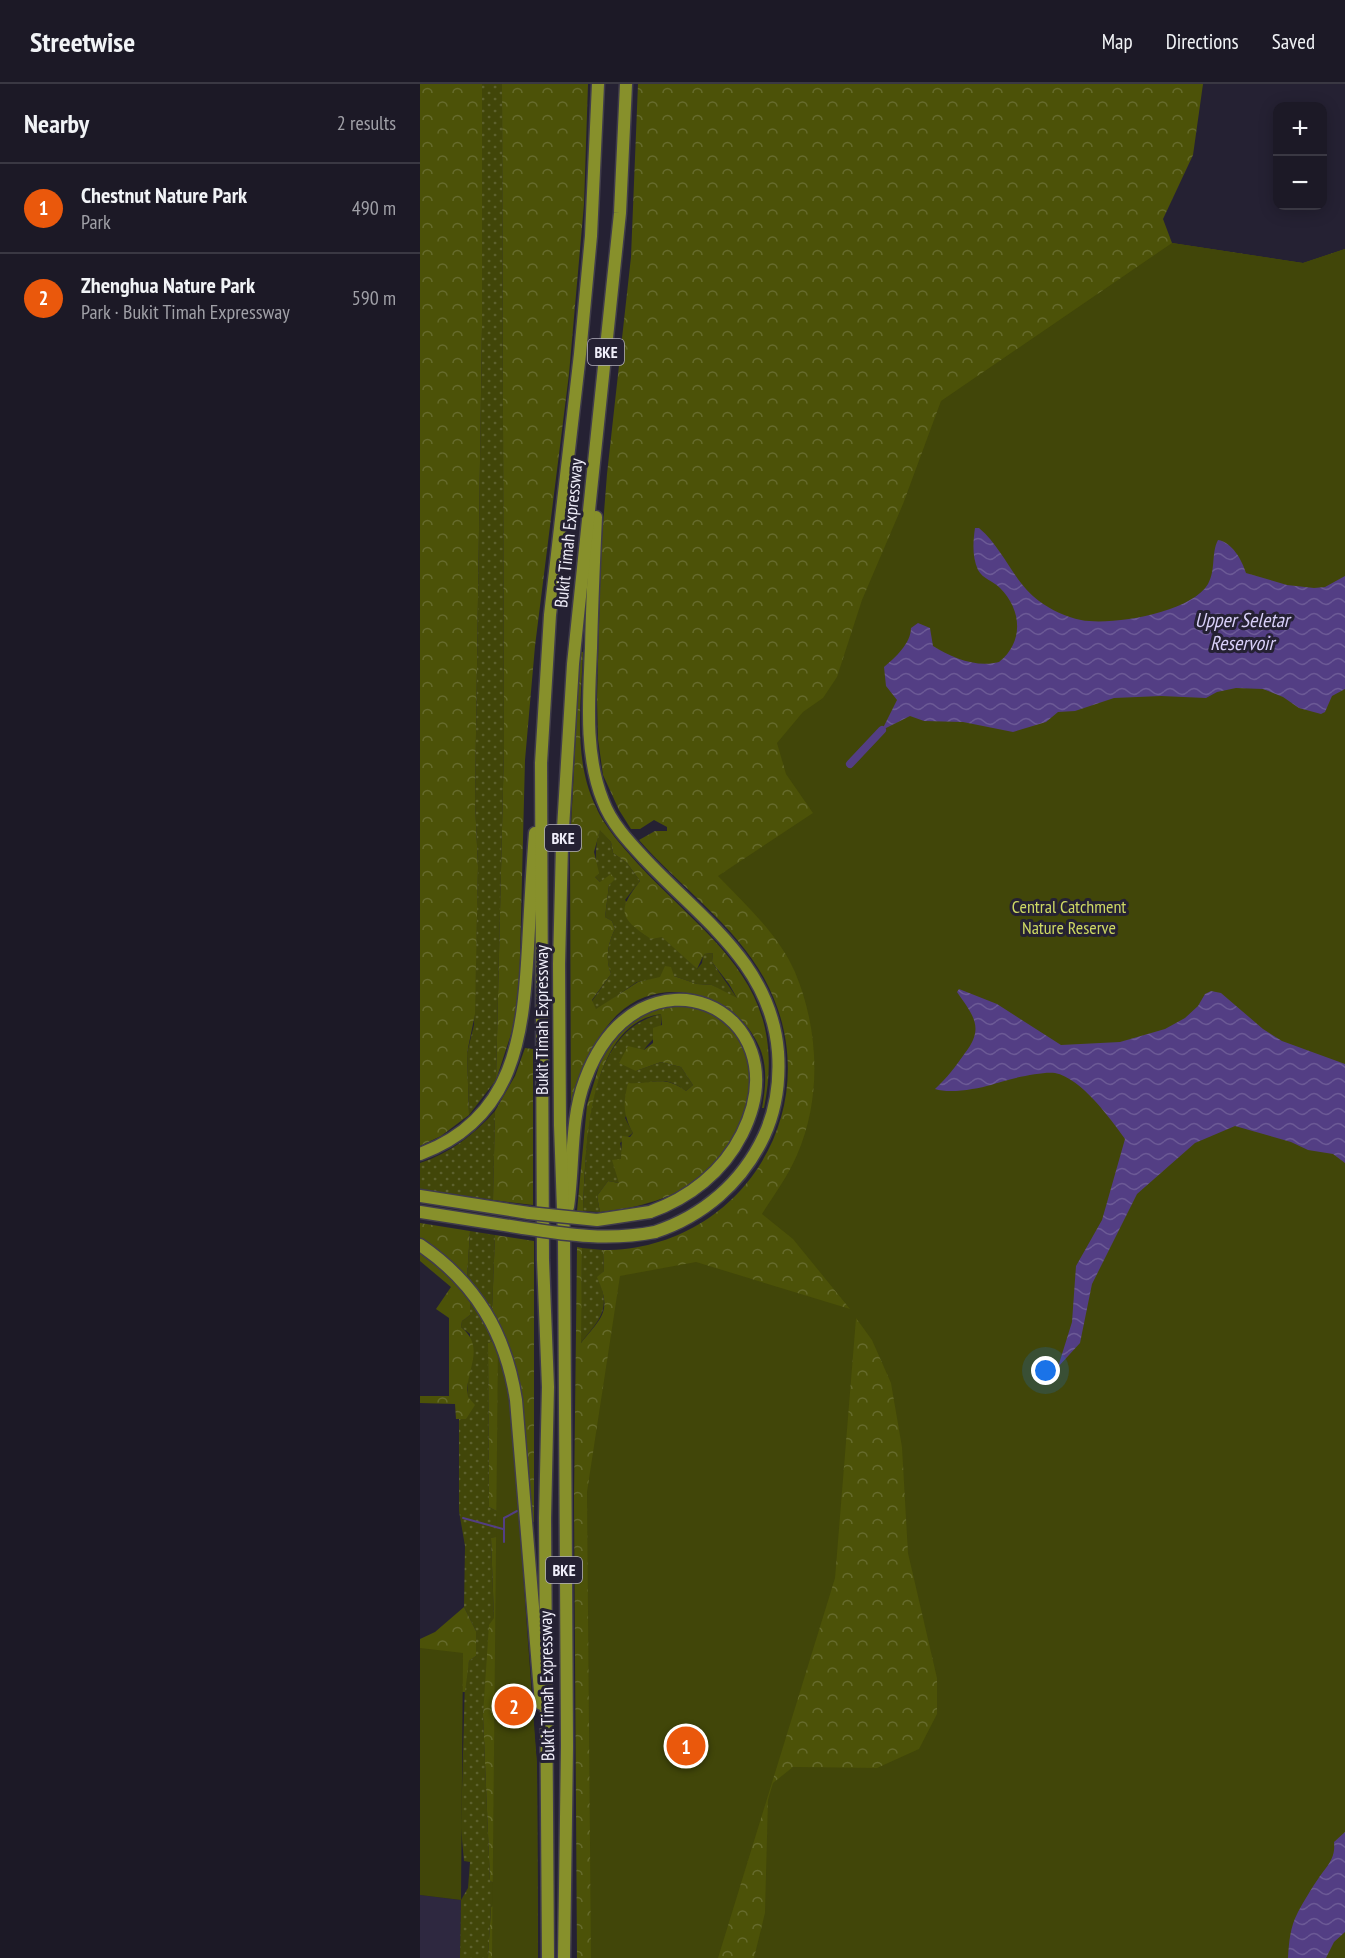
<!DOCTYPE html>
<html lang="en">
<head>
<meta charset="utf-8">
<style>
	body { margin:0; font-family:"PT Sans Narrow",sans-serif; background:#292632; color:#f1f3f6 }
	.controls { position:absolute; right:18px; top:18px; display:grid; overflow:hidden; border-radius:12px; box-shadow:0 3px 15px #0003 }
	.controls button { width:54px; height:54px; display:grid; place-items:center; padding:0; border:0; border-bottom:2px solid #3a3843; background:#1c1926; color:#f1f3f6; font:30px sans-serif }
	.you { position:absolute; left:626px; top:1287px; width:21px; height:21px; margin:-15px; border:4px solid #fff; border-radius:50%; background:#1a73e8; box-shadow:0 0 0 9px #1a73e833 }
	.badge { display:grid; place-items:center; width:39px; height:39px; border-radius:50%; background:#ea580c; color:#fff; font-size:20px; font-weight:700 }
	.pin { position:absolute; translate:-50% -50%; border:3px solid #fff; box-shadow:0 2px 6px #0006 }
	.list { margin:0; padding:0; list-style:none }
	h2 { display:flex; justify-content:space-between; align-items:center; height:78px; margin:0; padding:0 24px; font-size:26px }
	h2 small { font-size:20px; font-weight:400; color:#a0a0a7 }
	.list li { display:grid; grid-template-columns:39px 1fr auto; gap:18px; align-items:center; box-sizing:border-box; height:90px; padding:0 24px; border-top:2px solid #3a3843 }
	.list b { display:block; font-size:22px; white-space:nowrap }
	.list p { margin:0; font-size:20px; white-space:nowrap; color:#a0a0a7 }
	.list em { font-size:20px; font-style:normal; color:#a0a0a7 }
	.map { position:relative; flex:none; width:925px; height:1874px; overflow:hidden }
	header { display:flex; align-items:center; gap:36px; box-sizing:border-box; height:84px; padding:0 30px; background:#1c1926; border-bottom:2px solid #3a3843 }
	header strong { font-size:28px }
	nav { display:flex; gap:33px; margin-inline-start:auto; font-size:21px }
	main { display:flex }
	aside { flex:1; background:#1c1926 }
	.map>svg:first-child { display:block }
	.built { fill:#2e2840 }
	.grass { fill:url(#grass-dots) }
	.forest { fill:url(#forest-crowns); fill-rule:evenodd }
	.park { fill:#414609 }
	.water { fill:url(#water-waves) }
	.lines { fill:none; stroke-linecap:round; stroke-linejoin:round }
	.stream { stroke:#533e84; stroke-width:2 }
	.canal { stroke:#533e84; stroke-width:8 }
	.highway-casing { stroke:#403c4b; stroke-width:15 }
	.highway { stroke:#87902b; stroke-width:12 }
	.highway-bridge-casing { stroke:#403c4b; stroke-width:15; stroke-linecap:butt }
	.highway-bridge { stroke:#87902b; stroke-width:12 }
	.labels { text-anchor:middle; stroke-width:6; stroke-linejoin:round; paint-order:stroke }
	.shield { fill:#252133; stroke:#b3b0be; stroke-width:1.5 }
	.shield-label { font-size:16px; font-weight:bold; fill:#f0eefa }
	.street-label { font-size:18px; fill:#f0eefa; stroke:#252133 }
	.park-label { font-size:18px; fill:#ced964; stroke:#252133 }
	.water-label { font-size:20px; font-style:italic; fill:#d9d0f9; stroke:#252133 }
</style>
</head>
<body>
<header>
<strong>Streetwise</strong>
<nav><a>Map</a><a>Directions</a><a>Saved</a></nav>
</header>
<main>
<aside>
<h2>Nearby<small>2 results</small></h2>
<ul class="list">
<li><span class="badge">1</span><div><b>Chestnut Nature Park</b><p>Park</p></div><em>490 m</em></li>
<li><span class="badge">2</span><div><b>Zhenghua Nature Park</b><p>Park · Bukit Timah Expressway</p></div><em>590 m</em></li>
</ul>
</aside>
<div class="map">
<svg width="925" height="1874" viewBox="0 0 925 1874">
	<defs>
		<pattern id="grass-dots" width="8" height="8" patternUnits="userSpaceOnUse" patternTransform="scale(1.5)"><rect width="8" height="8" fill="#414609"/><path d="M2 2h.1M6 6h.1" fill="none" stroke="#5d612e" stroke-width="1.8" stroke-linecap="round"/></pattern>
		<pattern id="forest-crowns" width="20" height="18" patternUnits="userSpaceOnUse" patternTransform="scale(1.5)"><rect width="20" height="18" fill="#4c5208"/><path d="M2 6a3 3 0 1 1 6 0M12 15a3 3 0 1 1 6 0" fill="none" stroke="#666b2d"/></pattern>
		<pattern id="water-waves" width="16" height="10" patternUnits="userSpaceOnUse" patternTransform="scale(1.5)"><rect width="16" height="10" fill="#533e84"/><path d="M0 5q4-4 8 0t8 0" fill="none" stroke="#6c5a96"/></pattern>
	</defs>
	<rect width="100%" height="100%" fill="#252133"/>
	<path class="built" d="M 0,1811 L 41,1816 L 40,1874 L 0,1874 Z"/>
	<g class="grass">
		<path d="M 62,0 L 82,0 L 84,662 L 76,996 L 49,1031 L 47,969 L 54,941 L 58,783 L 55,718 L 62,242 Z"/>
		<path d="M 180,745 L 191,758 L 193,769 L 207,779 L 220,797 L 205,816 L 277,885 L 282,879 L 283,870 L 293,869 L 292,878 L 317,914 L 315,915 L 292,901 L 277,900 L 254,892 L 217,898 L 176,926 L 172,917 L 191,890 C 185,875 188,859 195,845 L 192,837 L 185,833 L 189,801 L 194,794 L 181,799 L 175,793 C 177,776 174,762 180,745 Z"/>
		<path d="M 241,930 C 243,954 232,952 223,968 C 220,974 218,981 216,987 L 241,978 L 261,983 L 273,1001 L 266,1007 C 251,996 241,995 223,1000 L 205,1034 L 213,1049 L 200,1059 L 203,1072 L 199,1099 L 188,1097 L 177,1112 L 180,1128 L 163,1127 C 167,1065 163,948 241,930 Z"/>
		<path d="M 75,1027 L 73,1116 L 0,1105 L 0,1079 C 30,1069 54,1051 75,1027 Z"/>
		<path d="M 50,1147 L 75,1151 L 72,1229 L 47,1194 Z"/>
		<path d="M 162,1164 L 183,1166 L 184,1187 L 178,1193 C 191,1226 181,1234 160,1260 Z"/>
		<path d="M 50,1214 L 74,1256 L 68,1259 L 69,1423 L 82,1430 L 81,1453 L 71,1454 L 74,1534 L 63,1631 L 70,1797 L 80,1802 L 80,1818 L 71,1823 L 68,1874 L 40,1874 L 41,1816 L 48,1804 L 50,1778 L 44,1777 L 41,1744 L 45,1595 L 49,1577 L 56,1572 L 56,1547 L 44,1523 L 45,1462 L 39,1427 L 39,1335 L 46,1335 L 50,1250 L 41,1243 L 42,1237 L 50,1231 Z"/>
	</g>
	<g class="forest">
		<path d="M 0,0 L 62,0 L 62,242 L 55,718 L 58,783 L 55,930 L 47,969 L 49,1031 L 21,1052 L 0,1062 Z"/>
		<path d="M 82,0 L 168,0 L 164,120 L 149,290 L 115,562 L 105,676 L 99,912 L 96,935 L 76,996 L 84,662 Z"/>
		<path d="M 218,0 L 783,0 L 773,71 L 743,135 L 752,159 L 883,179 L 925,165 L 925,1706 L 868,1874 L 157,1874 L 154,1415 L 157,1163 L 162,1164 L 161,1259 C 183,1232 192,1227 177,1193 L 184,1187 L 183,1166 C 324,1166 413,1019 344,894 C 314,840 260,803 219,756 L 235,747 L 247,747 L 247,743 L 234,736 L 220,745 L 211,745 L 199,726 L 183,691 L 178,655 L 177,615 L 181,467 L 187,390 L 211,173 Z"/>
		<path d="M 160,568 L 163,568 C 161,618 153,674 175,721 C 185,744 202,762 218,780 C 291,858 369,901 344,1024 L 342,1024 C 346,1003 348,980 338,960 C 314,909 241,889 198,930 C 168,959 160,998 151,1038 L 150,762 ZM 180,746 L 191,758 L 193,769 L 207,779 L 220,797 C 196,828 200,834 231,855 L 242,853 L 277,885 L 284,870 L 293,869 L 292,878 L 309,900 L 317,914 L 292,901 L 277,900 L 254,892 L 251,883 L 245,882 L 240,893 L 218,898 L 176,925 L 172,916 L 191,890 C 185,875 188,859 195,845 L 192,837 L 185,833 L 189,801 L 195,795 L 191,790 L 180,798 L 175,793 L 179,789 L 174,768 Z"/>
		<path d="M 252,921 C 263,923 274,923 284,926 C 298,930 311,942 318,954 C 347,999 320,1056 285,1089 C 257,1115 217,1124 180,1128 L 177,1112 L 188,1097 L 199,1099 L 192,1076 L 201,1075 L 202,1052 L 210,1053 L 213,1049 C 203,1031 203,1019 208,999 C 233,1001 243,990 266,1007 L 273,1001 L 261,983 L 241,978 L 216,987 L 199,979 L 208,962 L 224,966 L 233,959 L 233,944 L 242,941 L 241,930 C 165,940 166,1072 163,1127 L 157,1127 L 167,1021 L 181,976 L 193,955 L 226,927 Z"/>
		<path d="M 105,964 L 113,965 L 113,1121 L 73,1116 L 75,1027 L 95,992 Z"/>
		<path d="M 0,1139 L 50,1147 L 47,1194 L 37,1182 L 0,1156 Z"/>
		<path d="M 75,1151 L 114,1157 L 114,1438 L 109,1438 L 72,1229 Z"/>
		<path d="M 0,1168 L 17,1179 L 50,1214 L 50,1231 L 42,1237 L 41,1243 C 64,1262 49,1281 47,1306 L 48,1313 L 55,1321 L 46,1335 L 36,1335 L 35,1320 L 0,1319 L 0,1312 L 29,1312 L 29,1234 L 16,1225 L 31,1203 L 0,1177 Z"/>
		<path d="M 74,1256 L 82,1272 L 117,1681 L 118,1874 L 68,1874 L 71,1823 L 80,1817 L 80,1802 L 70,1797 L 63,1631 L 69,1541 L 74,1534 L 71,1454 L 81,1452 L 82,1430 L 69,1423 L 68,1259 Z"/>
		<path d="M 44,1523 L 56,1547 L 56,1572 L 49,1577 L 45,1608 L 39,1608 L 0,1569 L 0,1555 L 15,1548 Z"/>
	</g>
	<g class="park">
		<path d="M 752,159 L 883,179 L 925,165 L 925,1874 L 334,1874 L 345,1829 L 348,1716 L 353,1699 L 373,1683 L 457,1684 L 499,1665 L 517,1630 L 517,1594 L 488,1469 L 482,1363 L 471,1299 L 452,1256 L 436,1234 L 415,1494 L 298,1874 L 171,1874 L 167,1408 L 200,1192 L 276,1178 L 430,1225 L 373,1155 L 342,1130 C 354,1111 368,1092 377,1071 C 402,1014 399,945 375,888 C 359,851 326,821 298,792 L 393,729 L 366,690 L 357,659 L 383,628 L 403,614 L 417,593 L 442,516 L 483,420 L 521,317 Z"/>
		<path d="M 78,1262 L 90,1310 L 117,1681 L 118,1874 L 72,1874 Z"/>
		<path d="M 0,1564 L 43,1569 L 41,1816 L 0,1811 Z"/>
	</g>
	<g class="water">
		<path d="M 555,444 L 559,444 C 584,465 593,498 619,517 C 631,526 646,533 661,536 C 691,542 771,529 788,500 C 796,486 791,469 798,456 C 812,458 822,476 826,489 L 867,501 L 894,504 L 905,503 L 925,492 L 925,605 L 912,612 L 905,628 L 901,630 L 879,624 L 863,613 L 843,605 L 816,604 L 797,608 L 786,614 L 741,612 L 694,614 L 655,627 L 638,628 L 626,638 L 593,648 L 543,638 L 504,637 L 490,632 L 462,646 L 477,616 L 466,602 L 464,583 C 475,574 491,559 491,544 L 498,539 L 510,544 L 513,562 C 532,574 557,584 579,578 C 604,558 602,526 580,504 C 573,497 563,495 558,486 C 552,473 553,458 555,444 Z"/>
		<path d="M 539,905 L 577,920 L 641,961 L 700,958 L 745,945 L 765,934 L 778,922 L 785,910 L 791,907 L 801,909 L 843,945 L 862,957 L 925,980 L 925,1079 L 913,1070 L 888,1066 L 871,1058 L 815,1042 L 775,1059 L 717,1110 L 672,1200 L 660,1259 L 638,1283 L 652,1238 L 656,1182 L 682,1136 L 705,1055 C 690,1034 661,994 635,989 C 621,987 584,996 571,1001 C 556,1005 530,1010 515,1005 C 527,994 536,982 545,969 C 565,944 553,931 537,908 Z"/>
		<path d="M 925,1748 L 925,1848 L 914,1858 L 906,1874 L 868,1874 C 869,1858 870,1843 878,1828 C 884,1817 891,1805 898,1795 C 906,1783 916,1775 914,1758 Z"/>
	</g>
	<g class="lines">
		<g class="stream">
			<path d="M 43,1434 L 83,1445"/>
			<path d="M 84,1458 L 84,1434 L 97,1427"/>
		</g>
		<path class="canal" d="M 430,680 L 462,646"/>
		<g class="highway-casing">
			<g id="highway">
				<path d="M 176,433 C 174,477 172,520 171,564 C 169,614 164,670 183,717 C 191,739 209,758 225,775 C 281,835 351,880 358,968 C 360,997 356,1026 344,1052 C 322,1099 283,1132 235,1148"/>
				<path d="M 0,1070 C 95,1035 103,952 108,863 C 110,825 112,787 115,749"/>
				<path d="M 0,1112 L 109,1129"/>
				<path d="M 148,1123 C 154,1082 150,1035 165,996 C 218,851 385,923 322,1050 C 303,1088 269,1114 230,1128"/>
				<path d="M 0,1128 L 103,1144"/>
				<path d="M 0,1161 C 56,1199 86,1250 96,1316 L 121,1620"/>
				<path d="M 128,1874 L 125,1434 L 128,1303 L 123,1176 L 121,679 L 130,531 L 160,270 L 171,152 L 178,0"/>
				<path d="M 144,1874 L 147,1662 L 144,1154 L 140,1041 L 139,880 L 142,761 L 153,580 L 200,129 L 206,0"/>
			</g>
		</g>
		<use href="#highway" class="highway"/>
		<g class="highway-bridge-casing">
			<g id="highway-bridge">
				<path d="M 109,1129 L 177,1136 L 230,1128"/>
				<path d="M 103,1144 C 149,1151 189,1157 235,1148"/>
			</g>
		</g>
		<use href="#highway-bridge" class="highway-bridge"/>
	</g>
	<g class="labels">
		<g class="shield">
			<rect x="168" y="255" width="36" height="26" rx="4.5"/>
			<rect x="125" y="741" width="36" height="26" rx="4.5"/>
			<rect x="126" y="1473" width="36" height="26" rx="4.5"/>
		</g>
		<g class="shield-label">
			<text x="186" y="274">BKE</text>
			<text x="143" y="760">BKE</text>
			<text x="144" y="1492">BKE</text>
		</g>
		<g class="street-label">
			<text transform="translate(149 449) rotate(-84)" y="6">Bukit Timah Expressway</text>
			<text transform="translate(122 936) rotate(-90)" y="6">Bukit Timah Expressway</text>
			<text transform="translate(127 1602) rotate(-91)" y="6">Bukit Timah Expressway</text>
		</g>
		<g class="park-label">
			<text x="649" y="829">Central Catchment<tspan x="649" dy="21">Nature Reserve</tspan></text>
		</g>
		<g class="water-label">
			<text x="822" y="543">Upper Seletar<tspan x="822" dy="23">Reservoir</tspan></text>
		</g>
	</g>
</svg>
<div class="controls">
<button>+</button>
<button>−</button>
</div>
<div class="you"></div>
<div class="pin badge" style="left:266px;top:1662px">1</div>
<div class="pin badge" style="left:94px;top:1622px">2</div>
</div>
</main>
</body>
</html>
